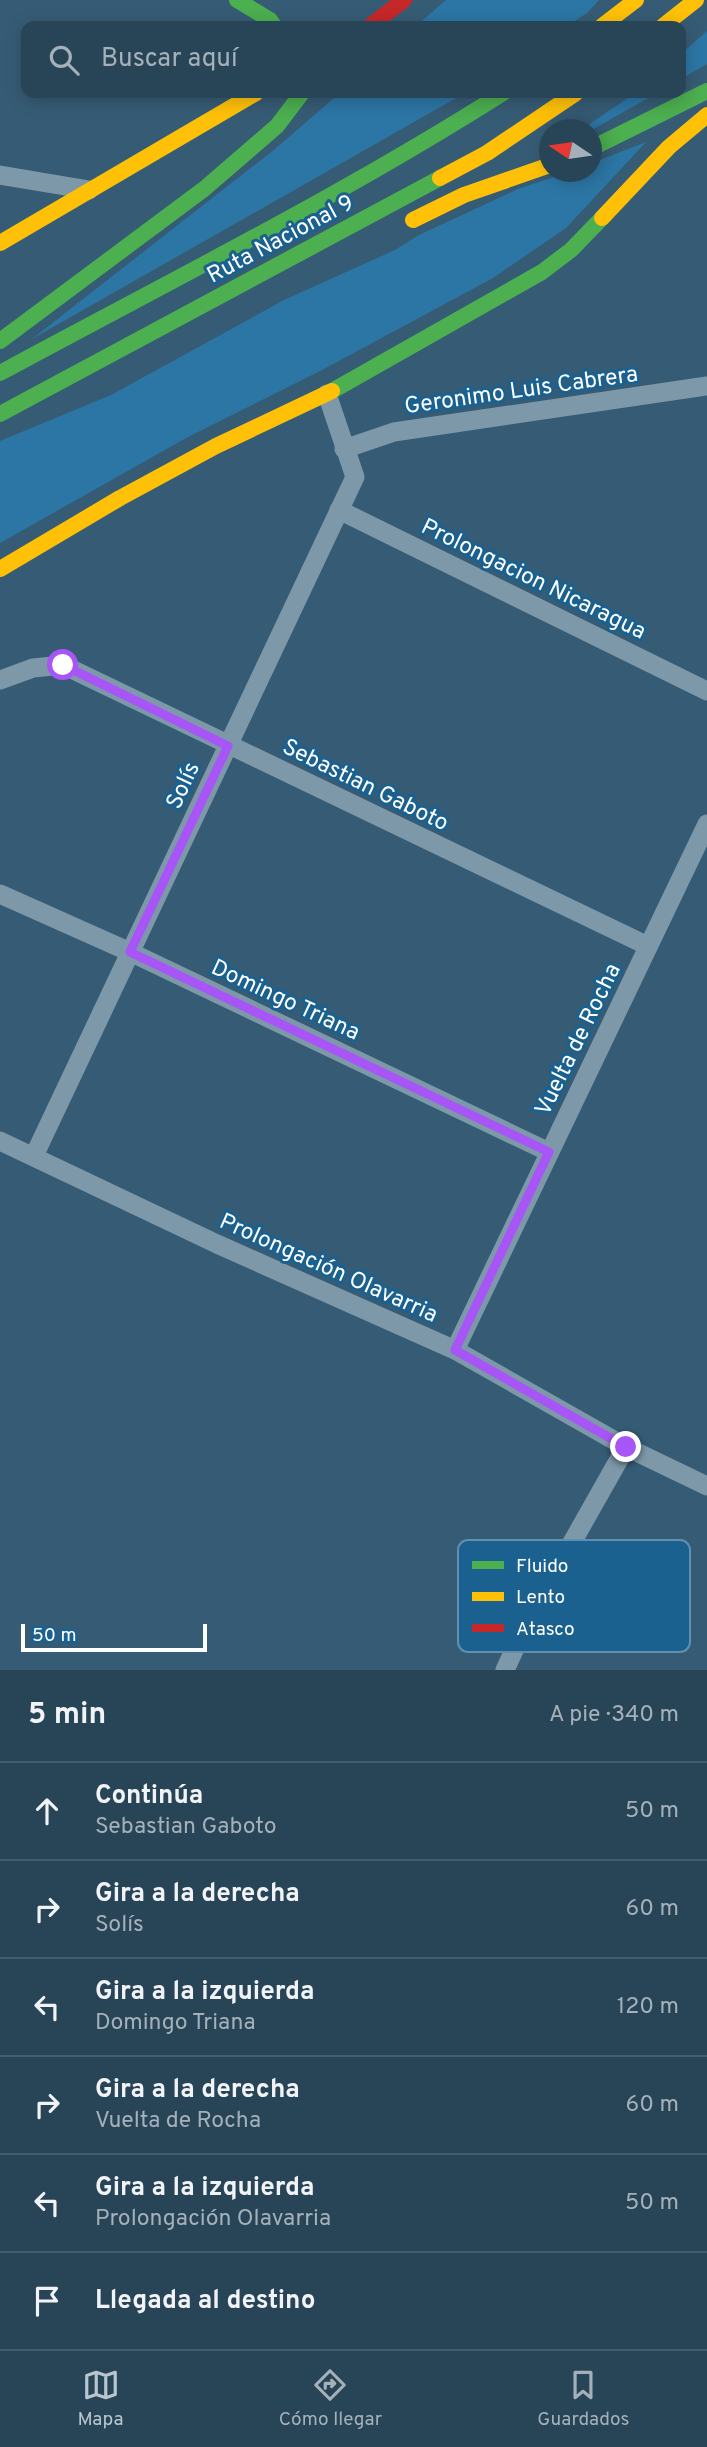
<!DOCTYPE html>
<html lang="es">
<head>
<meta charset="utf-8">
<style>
	body { margin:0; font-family:Overpass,sans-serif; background:#304c5e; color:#f1f3f6 }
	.compass { position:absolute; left:539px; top:119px; width:63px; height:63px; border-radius:50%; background:#284558; box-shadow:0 4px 18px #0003; rotate:283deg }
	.scale { position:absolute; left:21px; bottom:18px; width:186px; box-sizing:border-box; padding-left:7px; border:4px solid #fff; border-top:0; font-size:19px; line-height:24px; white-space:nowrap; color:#fff; -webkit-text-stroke:5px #1b6190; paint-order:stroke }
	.stop { position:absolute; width:21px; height:21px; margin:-16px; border:5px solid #a855f7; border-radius:50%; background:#fff }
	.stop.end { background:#a855f7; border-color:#fff; box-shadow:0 2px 7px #0008 }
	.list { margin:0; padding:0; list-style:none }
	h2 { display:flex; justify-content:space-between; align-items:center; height:91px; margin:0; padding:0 28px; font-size:30px }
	h2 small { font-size:23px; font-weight:400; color:#a5b1ba }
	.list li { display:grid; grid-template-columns:46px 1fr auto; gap:21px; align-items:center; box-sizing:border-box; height:98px; padding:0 28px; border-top:2px solid #445d6e }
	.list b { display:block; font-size:26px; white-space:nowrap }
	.list p { margin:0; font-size:23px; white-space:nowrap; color:#a5b1ba }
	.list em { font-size:23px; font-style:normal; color:#a5b1ba }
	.icon { flex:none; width:38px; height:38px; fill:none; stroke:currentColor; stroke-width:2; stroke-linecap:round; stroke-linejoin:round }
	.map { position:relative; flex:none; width:707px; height:1670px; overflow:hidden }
	.search { position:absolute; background:#284558; box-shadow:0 4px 18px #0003; left:21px; right:21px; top:21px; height:77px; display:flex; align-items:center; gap:18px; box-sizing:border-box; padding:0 24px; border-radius:14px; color:#a5b1ba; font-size:26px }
	.sheet { height:679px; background:#284558 }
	nav { display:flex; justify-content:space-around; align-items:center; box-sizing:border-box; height:98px; border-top:2px solid #445d6e; background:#284558; font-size:19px; color:#a5b1ba }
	nav a { display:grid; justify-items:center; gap:4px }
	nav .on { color:#b9c6cf }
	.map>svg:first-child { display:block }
	.green { fill:#2c76a5 }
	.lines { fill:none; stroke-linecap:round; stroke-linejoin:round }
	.street { stroke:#7d98a8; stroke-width:19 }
	.fast { stroke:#4caf50; stroke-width:16 }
	.slow { stroke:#ffc107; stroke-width:16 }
	.jam { stroke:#c62828; stroke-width:16 }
	.route { stroke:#a855f7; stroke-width:9 }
	.labels { text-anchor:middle; stroke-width:6; stroke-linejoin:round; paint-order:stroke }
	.street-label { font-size:23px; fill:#fff; stroke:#1b6190 }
	.key { fill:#1b6190; stroke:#5f90b1; stroke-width:2 }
	.key-label { font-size:19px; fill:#fff }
</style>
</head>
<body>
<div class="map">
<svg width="707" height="1670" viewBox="0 0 707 1670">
	<rect width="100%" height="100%" fill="#365c75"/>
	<g class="green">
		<path d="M 446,0 L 599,0 L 587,13 L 567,26 L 416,26 Z"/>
		<path d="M 707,31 L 707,64 L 681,79 L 681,54 Z"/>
		<path d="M 340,93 L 465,93 L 32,339 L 275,149 Z"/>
		<path d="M 635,93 L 657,93 L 592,130 L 581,130 Z"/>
		<path d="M 646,142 L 566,228 L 493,278 L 322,370 L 186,438 L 0,543 L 0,441 L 111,395 L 284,300 L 395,250 L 419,235 L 518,189 L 569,172 L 592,172 L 592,163 Z"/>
	</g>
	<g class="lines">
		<g class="street">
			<path d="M 0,175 L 89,190"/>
			<path d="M 344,449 L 394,432 L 707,386"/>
			<path d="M 339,510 L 707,691"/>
			<path d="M 0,680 L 33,668 L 63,665 L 648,946"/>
			<path d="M 0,894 L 130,952 L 549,1152"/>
			<path d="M 0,1141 L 217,1244 L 455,1350 L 626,1447 L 707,1486"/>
			<path d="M 34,1156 L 355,477 L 327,394"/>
			<path d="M 455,1350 L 707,824"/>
			<path d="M 505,1670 L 526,1624 L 626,1447"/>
		</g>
		<g class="fast">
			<path d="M 237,0 L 270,20 L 274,26"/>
			<path d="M 592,148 L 707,91"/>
			<path d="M 0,341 L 204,189 L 277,126 L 302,93"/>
			<path d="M 0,373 C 168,282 341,196 503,93"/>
			<path d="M 332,391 L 542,272 L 571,250 L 602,218"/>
			<path d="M 0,414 L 440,178"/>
		</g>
		<g class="slow">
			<path d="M 602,26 L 636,0"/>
			<path d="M 663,26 L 696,0"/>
			<path d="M 440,178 L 487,153 L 576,93"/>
			<path d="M 602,218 L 669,147 L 707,115"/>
			<path d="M 413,220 L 464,195 L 550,165"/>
			<path d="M 0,243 L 256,93"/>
			<path d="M 0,569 L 120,498 L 216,446 L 332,391"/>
		</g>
		<path class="jam" d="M 370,26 L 404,0"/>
	</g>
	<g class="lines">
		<path class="route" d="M 63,665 L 228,746 L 130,952 L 549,1152 L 455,1350 L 626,1447"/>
	</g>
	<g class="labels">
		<g class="street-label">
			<text transform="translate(280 238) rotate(-28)" y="8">Ruta Nacional 9</text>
			<text transform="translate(521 389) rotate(-8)" y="8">Geronimo Luis Cabrera</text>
			<text transform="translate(534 578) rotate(26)" y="8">Prolongacion Nicaragua</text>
			<text transform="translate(366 784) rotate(26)" y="8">Sebastian Gaboto</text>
			<text transform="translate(182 785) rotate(-65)" y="8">Solís</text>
			<text transform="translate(286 999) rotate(25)" y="8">Domingo Triana</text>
			<text transform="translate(577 1039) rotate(-64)" y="8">Vuelta de Rocha</text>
			<text transform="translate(329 1267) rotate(24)" y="8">Prolongación Olavarria</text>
		</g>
	</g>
	<rect x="458" y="1540" width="232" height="112" rx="10" class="key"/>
	<rect x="472" y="1561" width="32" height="8" fill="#4caf50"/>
	<rect x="472" y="1592" width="32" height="9" fill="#ffc107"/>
	<rect x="472" y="1624" width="32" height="8" fill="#c62828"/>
	<g class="key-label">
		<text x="516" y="1572">Fluido</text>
		<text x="516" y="1603">Lento</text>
		<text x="516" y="1635">Atasco</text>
	</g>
</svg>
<svg class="compass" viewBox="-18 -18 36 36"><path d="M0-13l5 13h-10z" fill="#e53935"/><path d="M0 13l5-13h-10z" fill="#a5b1ba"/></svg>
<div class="scale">50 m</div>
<div class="stop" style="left:63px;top:665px"></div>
<div class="stop end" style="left:626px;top:1447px"></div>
<div class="search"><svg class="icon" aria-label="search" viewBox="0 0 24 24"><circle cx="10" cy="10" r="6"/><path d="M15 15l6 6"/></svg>Buscar aquí</div>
</div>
<section class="sheet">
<h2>5 min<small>A pie · 340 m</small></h2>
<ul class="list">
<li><svg class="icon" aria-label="ahead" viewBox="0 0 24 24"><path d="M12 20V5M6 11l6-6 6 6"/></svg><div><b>Continúa</b><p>Sebastian Gaboto</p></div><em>50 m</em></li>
<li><svg class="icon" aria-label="right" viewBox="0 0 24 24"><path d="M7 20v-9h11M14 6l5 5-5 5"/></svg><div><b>Gira a la derecha</b><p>Solís</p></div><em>60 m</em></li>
<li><svg class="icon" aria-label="left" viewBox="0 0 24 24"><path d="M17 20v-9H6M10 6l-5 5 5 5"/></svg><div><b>Gira a la izquierda</b><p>Domingo Triana</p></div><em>120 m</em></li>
<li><svg class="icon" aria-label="right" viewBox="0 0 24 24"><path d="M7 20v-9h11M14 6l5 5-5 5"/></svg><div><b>Gira a la derecha</b><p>Vuelta de Rocha</p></div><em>60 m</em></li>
<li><svg class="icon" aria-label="left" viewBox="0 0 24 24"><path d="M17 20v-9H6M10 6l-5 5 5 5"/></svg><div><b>Gira a la izquierda</b><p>Prolongación Olavarria</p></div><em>50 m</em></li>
<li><svg class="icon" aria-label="arrive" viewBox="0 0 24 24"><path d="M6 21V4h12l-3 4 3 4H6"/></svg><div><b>Llegada al destino</b></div></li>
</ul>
</section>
<nav>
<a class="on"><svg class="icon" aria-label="map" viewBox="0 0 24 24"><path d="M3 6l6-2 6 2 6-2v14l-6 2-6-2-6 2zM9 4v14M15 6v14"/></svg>Mapa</a>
<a><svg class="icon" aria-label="directions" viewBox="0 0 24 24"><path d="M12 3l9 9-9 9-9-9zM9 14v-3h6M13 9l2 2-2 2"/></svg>Cómo llegar</a>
<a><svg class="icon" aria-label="saved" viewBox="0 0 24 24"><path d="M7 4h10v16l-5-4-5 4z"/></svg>Guardados</a>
</nav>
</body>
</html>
